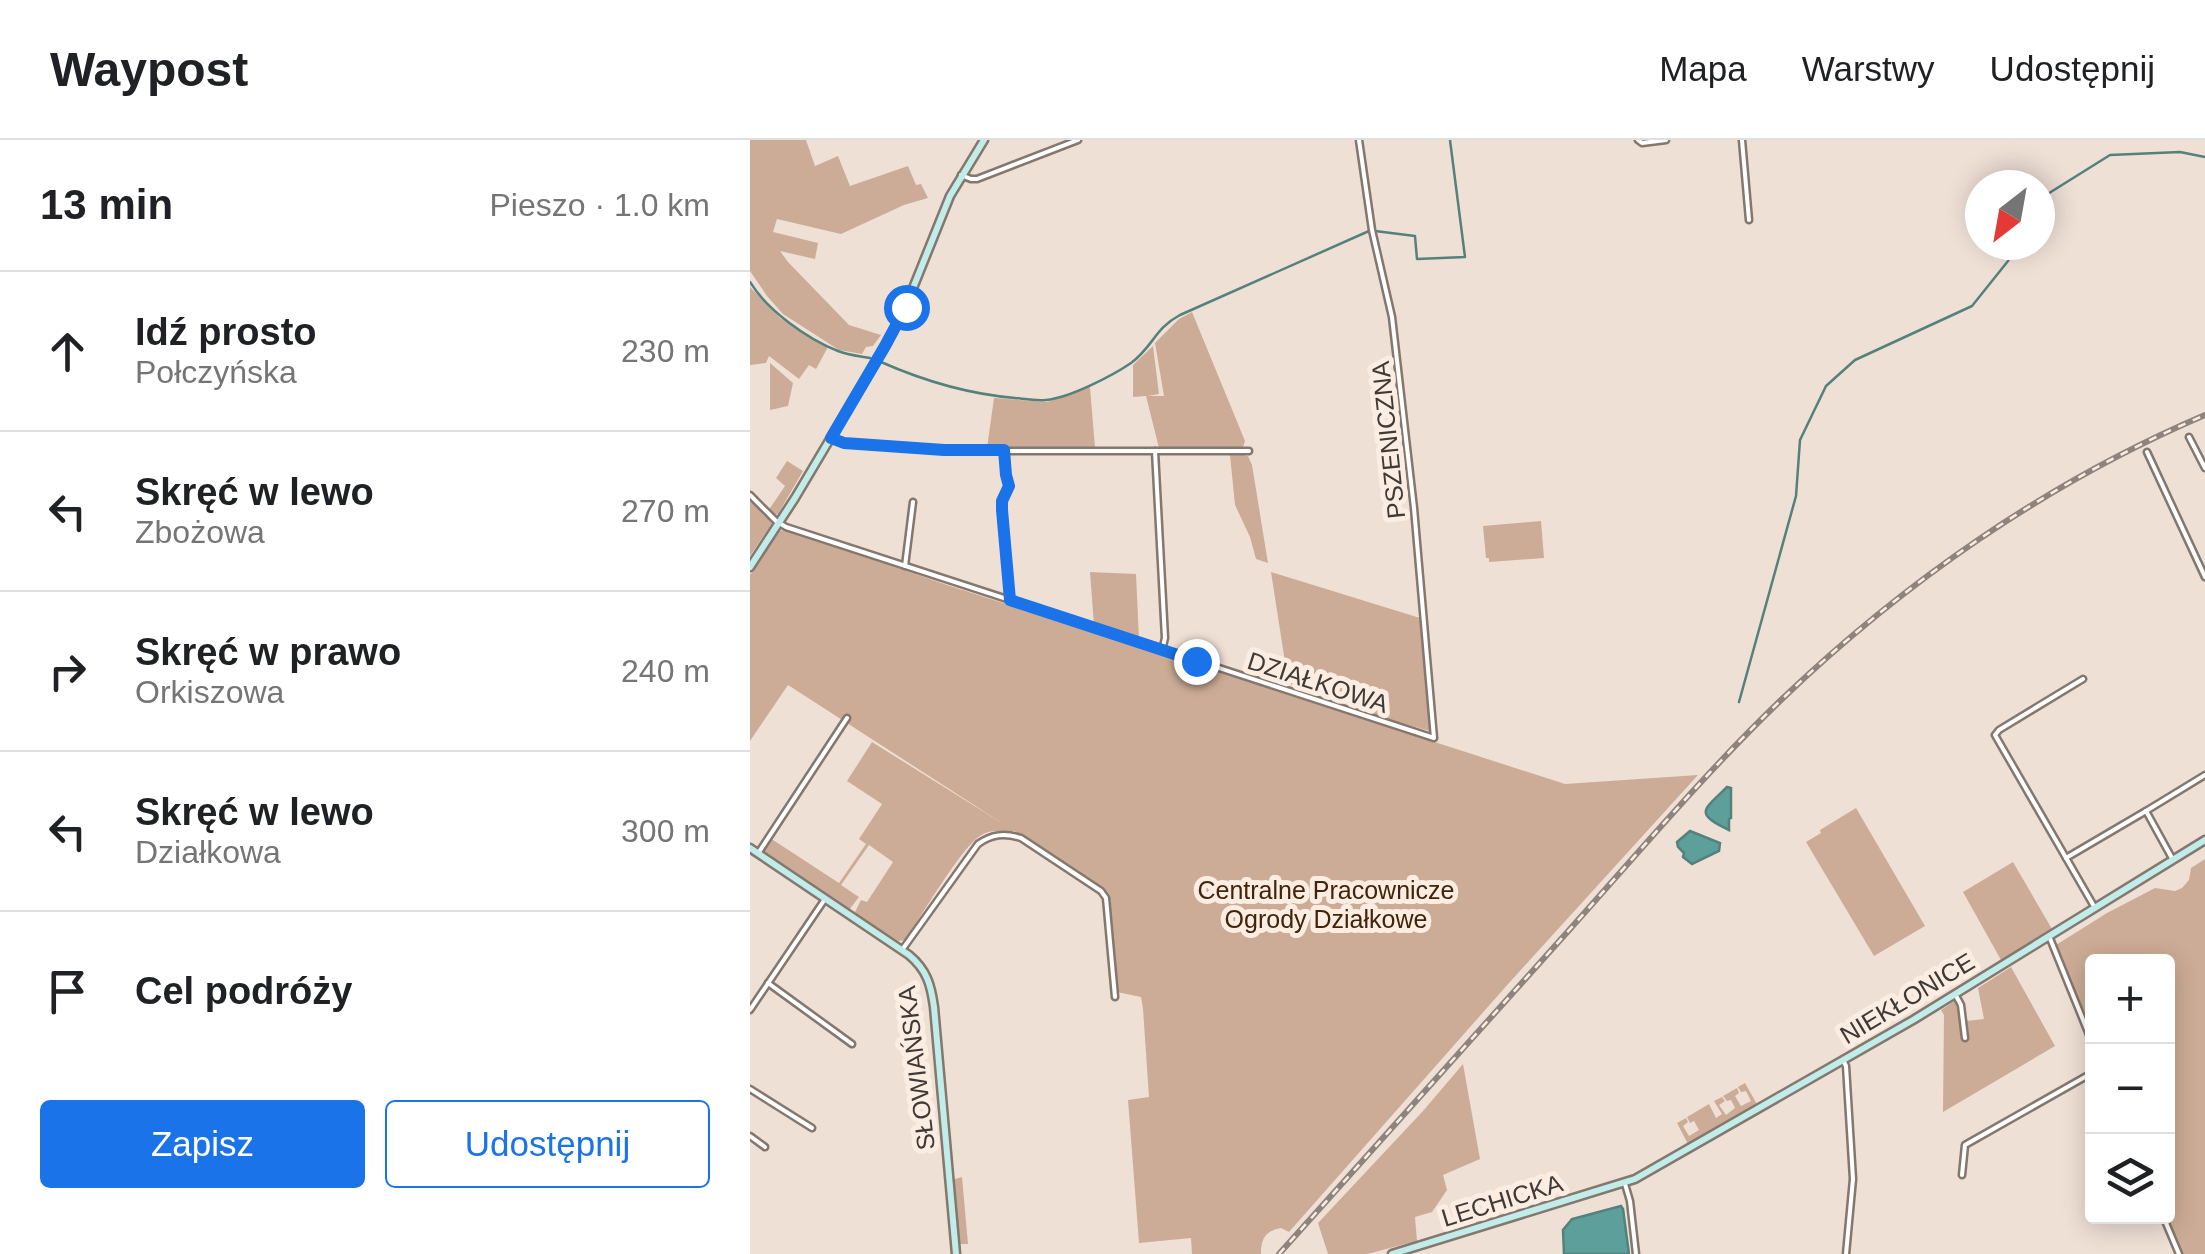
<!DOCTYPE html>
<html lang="pl">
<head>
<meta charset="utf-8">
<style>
	body { margin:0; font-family:Arial,sans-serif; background:#f6f6f6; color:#202124 }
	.controls { position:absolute; right:30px; bottom:30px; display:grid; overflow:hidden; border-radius:10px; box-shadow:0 5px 25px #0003 }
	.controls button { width:90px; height:90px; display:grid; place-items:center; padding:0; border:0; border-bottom:2px solid #e0e0e0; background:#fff; color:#202124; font:50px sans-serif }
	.compass { position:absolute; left:1215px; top:30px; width:90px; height:90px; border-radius:50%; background:#fff; box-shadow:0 5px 25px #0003; rotate:211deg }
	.stop { position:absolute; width:30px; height:30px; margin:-22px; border:8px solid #1a73e8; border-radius:50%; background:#fff }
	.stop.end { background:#1a73e8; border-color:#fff; box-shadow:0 2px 10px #0008 }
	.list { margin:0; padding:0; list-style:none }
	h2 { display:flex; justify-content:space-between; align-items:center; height:130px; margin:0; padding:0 40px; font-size:42px }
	h2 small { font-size:32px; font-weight:400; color:#757577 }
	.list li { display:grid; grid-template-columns:65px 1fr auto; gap:30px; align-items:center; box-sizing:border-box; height:160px; padding:0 40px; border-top:2px solid #e0e0e0 }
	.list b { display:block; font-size:38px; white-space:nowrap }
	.list p { margin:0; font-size:32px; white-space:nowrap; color:#757577 }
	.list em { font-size:32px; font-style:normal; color:#757577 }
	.actions { display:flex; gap:20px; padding:30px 40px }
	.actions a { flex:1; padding:22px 0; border:2px solid #1a73e8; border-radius:10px; text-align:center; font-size:35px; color:#1a73e8 }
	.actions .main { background:#1a73e8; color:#fff }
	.icon { flex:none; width:55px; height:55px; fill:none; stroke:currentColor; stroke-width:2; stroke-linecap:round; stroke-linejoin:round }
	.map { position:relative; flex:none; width:1455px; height:1114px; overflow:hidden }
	header { display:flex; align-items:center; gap:60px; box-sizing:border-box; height:140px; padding:0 50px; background:#fff; border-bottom:2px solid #e0e0e0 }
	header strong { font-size:48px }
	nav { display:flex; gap:55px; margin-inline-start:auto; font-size:35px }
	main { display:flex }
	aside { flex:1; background:#fff }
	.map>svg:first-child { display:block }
	.green { fill:#ccac96 }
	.water { fill:#5d9f9a; stroke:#54817c; stroke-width:2.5 }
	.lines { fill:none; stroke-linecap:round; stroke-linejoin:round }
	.stream { stroke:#54817c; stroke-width:2.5 }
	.street-casing { stroke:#84776d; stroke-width:9 }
	.secondary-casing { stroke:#84776d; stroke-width:11 }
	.street { stroke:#fff; stroke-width:4 }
	.secondary { stroke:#c0ecea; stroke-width:6 }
	.rail-casing { stroke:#8e847d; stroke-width:6 }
	.rail { stroke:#fcede3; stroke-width:2.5; stroke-dasharray:8; stroke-linecap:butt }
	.route { stroke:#1a73e8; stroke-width:12 }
	.labels { text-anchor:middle; stroke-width:10; stroke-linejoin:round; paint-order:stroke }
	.street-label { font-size:25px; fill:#403a36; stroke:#fcede3 }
	.park-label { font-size:25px; fill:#42240a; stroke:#fcede3 }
</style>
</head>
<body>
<header>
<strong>Waypost</strong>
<nav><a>Mapa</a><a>Warstwy</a><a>Udostępnij</a></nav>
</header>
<main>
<aside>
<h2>13 min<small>Pieszo · 1.0 km</small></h2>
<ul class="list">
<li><svg class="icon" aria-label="ahead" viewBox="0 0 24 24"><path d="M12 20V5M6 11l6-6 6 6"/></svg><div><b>Idź prosto</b><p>Połczyńska</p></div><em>230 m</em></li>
<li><svg class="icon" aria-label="left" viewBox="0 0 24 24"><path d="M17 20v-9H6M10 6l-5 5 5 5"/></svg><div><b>Skręć w lewo</b><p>Zbożowa</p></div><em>270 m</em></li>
<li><svg class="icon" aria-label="right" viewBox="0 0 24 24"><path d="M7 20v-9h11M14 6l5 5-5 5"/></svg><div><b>Skręć w prawo</b><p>Orkiszowa</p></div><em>240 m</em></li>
<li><svg class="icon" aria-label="left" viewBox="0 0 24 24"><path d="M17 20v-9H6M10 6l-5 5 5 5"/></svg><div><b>Skręć w lewo</b><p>Działkowa</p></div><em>300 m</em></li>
<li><svg class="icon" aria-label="arrive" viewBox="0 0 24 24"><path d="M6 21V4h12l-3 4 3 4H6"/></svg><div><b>Cel podróży</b></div></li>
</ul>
<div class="actions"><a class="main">Zapisz</a><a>Udostępnij</a></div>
</aside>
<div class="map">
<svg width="1455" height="1114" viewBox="0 0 1455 1114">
	<rect width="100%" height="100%" fill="#efe0d6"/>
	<g class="green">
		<path d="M 0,0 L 56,0 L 65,26 L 88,16 L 100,46 L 158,26 L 166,45 L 171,44 L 178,58 L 154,65 L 91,94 L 27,79 L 23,92 L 68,103 L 65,119 L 30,111 L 38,122 L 99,185 L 131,195 L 123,206 L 116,207 L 112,214 L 89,210 L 33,174 L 17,156 L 0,131 Z"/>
		<path d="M 0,147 L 30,178 L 78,207 L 66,229 L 59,225 L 49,239 L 19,216 L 16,223 L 0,225 Z"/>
		<path d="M 442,172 L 495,301 L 493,307 L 409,308 L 396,256 L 383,257 L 383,225 L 403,206 L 409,254 L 398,256 L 414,256 L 405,203 L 429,179 Z"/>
		<path d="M 20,223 L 43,243 L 38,266 L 20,270 Z"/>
		<path d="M 340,247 L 345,308 L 237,308 L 244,258 L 297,262 Z"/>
		<path d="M 484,313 L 498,316 L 502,325 L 518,423 L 506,419 L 500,397 L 485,365 L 480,315 Z"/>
		<path d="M 37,321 L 53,331 L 28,374 L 23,375 L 18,371 L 35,346 L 26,338 Z"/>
		<path d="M 0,359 L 22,383 L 0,416 Z"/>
		<path d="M 791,381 L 794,418 L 739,422 L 739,418 L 736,418 L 733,386 Z"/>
		<path d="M 36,389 L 197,445 L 815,644 L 948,635 L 759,843 L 539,1092 L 531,1088 C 515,1091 511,1099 511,1114 L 442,1114 L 441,1098 L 389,1103 L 378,960 L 399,957 L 393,869 L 391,857 L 367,852 L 365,822 L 353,749 L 264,691 L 261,693 C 250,691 241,689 230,696 C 211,708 171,777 155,800 L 148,801 L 108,777 L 105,772 L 111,760 L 117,762 L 143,722 L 119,705 L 91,745 L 109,757 L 99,770 L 95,770 L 68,751 L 69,748 L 65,750 L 11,712 L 20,698 L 89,743 L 116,704 L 109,699 L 132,664 L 97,641 L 122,602 L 255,685 L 38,545 L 0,601 L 0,435 L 30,391 Z"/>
		<path d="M 340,432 L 386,434 L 389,499 L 344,486 Z"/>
		<path d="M 521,432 L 670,478 L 680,591 L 604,570 L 603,564 L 537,543 L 537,535 Z"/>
		<path d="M 1106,668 L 1175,786 L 1124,816 L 1056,702 L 1071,693 L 1070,690 Z"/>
		<path d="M 1455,719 L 1455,1114 L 1432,1114 L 1417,1077 L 1418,822 L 1342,822 L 1342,892 L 1306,805 L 1357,773 L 1405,748 L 1425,751 L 1432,748 L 1439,740 L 1441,728 Z"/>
		<path d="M 1263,722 L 1302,789 L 1251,820 L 1213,752 Z"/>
		<path d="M 1261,827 L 1305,906 L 1193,972 L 1194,875 L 1191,870 L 1206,860 L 1209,865 L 1213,889 L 1216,889 L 1216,881 L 1234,879 L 1228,848 Z"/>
		<path d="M 713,924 L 730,1019 L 693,1035 L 697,1050 L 682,1072 L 665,1077 L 667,1101 L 617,1114 L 578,1114 L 568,1083 L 673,971 Z"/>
		<path d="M 995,943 L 1008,966 L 939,1006 L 927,983 L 936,978 L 938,982 L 933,986 L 939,996 L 949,990 L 944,981 L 940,983 L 937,977 L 959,964 L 966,978 L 972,974 L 964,961 L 972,957 L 975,961 L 969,965 L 976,975 L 985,968 L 981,960 L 977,961 L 973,956 L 987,948 L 989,953 L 985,956 L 991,966 L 1001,961 L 996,951 L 991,952 L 988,947 Z"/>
		<path d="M 212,1037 L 218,1104 L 210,1104 L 207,1101 L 202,1040 Z"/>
	</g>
	<g class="water">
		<path d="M 977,647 L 981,648 L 981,678 L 979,679 L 979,690 C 943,673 954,670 977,647 Z"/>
		<path d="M 940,691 L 970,703 L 969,711 L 942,724 L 933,717 L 934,713 L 928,707 L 927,702 Z"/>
		<path d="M 871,1066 L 873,1069 L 879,1114 L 814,1114 L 813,1090 L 822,1079 Z"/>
	</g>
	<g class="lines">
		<g class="stream">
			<path d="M 1290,65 L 1296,55 L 1360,15 L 1430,12 L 1455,17"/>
			<path d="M 625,91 L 665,96 L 667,119 L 715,117 L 700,0"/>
			<path d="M 0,142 C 17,170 57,199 88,211 C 98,215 109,216 120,218"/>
			<path d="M 131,222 C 174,241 218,254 265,258 C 275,259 286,261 296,260 C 319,258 362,236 381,223 C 402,208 405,188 430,175 L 619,91"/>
			<path d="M 989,562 L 1046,356 L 1050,300 L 1076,246 L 1105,220 L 1222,166 L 1258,121 L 1267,105"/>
		</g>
		<g class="street-casing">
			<g id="street">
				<path d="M 888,0 L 892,3 L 916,0"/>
				<path d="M 992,0 L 999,80"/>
				<path d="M 211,35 L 221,39 L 227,39 L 328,0"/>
				<path d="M 1439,297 L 1455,328"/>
				<path d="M 81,298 L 94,303 L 215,311 L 499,311"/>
				<path d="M 254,311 L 256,335 L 259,347 L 251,361 L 260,461"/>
				<path d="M 405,311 L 415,498 L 412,510"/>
				<path d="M 1397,312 L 1455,437"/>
				<path d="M 0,355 L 26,381 L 36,387 L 684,598 L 664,368 L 642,177 L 622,90 L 609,0"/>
				<path d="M 155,426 L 163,362"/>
				<path d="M 1333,539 L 1249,590 L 1245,595 L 1345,768"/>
				<path d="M 9,712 L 97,578"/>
				<path d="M 1316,718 L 1396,671"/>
				<path d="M 1423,720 L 1396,671 L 1455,635"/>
				<path d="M 1299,796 L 1342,902"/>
				<path d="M 152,810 L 228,704 C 242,694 254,693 271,698 L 351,751 L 356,758 L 365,857"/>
				<path d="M 18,843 L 102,904"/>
				<path d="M 1205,854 L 1211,865 L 1215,898"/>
				<path d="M 0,870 L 75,759"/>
				<path d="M 1093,920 L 1096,926 L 1103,1039 L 1096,1114"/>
				<path d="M 0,949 L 62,988"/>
				<path d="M 0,996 L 15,1007"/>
				<path d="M 1212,1035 L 1215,1005 L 1342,933"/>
				<path d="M 875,1044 L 880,1061 L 886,1114"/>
				<path d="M 1413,1076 L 1429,1114"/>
			</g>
		</g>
		<g class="secondary-casing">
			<g id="secondary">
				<path d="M 0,427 L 45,358 L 137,203 L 157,163 L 200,56 L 234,0"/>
				<path d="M 0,708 L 159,815 C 177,830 181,845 184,867 L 206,1114"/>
				<path d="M 642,1114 L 885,1039 L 1163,880 L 1455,700"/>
			</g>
		</g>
		<use href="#street" class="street"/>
		<use href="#secondary" class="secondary"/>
		<g class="rail-casing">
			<path id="rail" d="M 529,1114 C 627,1005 724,896 821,788 C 890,711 957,631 1031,560 C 1154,442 1298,342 1455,275"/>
		</g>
		<use href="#rail" class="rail"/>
	</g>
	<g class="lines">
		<path class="route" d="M 156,167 L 135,206 L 81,298 L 94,303 L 194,310 L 254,310 L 256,335 L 259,346 L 252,361 L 252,370 L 260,460 L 446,521"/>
	</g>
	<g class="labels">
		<g class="street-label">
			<text transform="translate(638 300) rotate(-96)" y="9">PSZENICZNA</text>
			<text transform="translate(568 542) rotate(18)" y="9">DZIAŁKOWA</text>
			<text transform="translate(1157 858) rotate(-31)" y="9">NIEKŁONICE</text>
			<text transform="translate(166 928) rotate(-97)" y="9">SŁOWIAŃSKA</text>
			<text transform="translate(752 1060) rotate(-17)" y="9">LECHICKA</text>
		</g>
		<g class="park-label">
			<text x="576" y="759">Centralne Pracownicze<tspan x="576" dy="29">Ogrody Działkowe</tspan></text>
		</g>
	</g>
</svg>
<div class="controls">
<button>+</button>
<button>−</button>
<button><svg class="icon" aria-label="layers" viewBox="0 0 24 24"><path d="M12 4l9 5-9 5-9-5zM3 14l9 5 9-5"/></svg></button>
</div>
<svg class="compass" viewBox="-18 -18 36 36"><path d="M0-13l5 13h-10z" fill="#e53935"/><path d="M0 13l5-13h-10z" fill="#757577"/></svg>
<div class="stop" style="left:156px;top:167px"></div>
<div class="stop end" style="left:446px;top:521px"></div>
</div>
</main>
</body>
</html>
